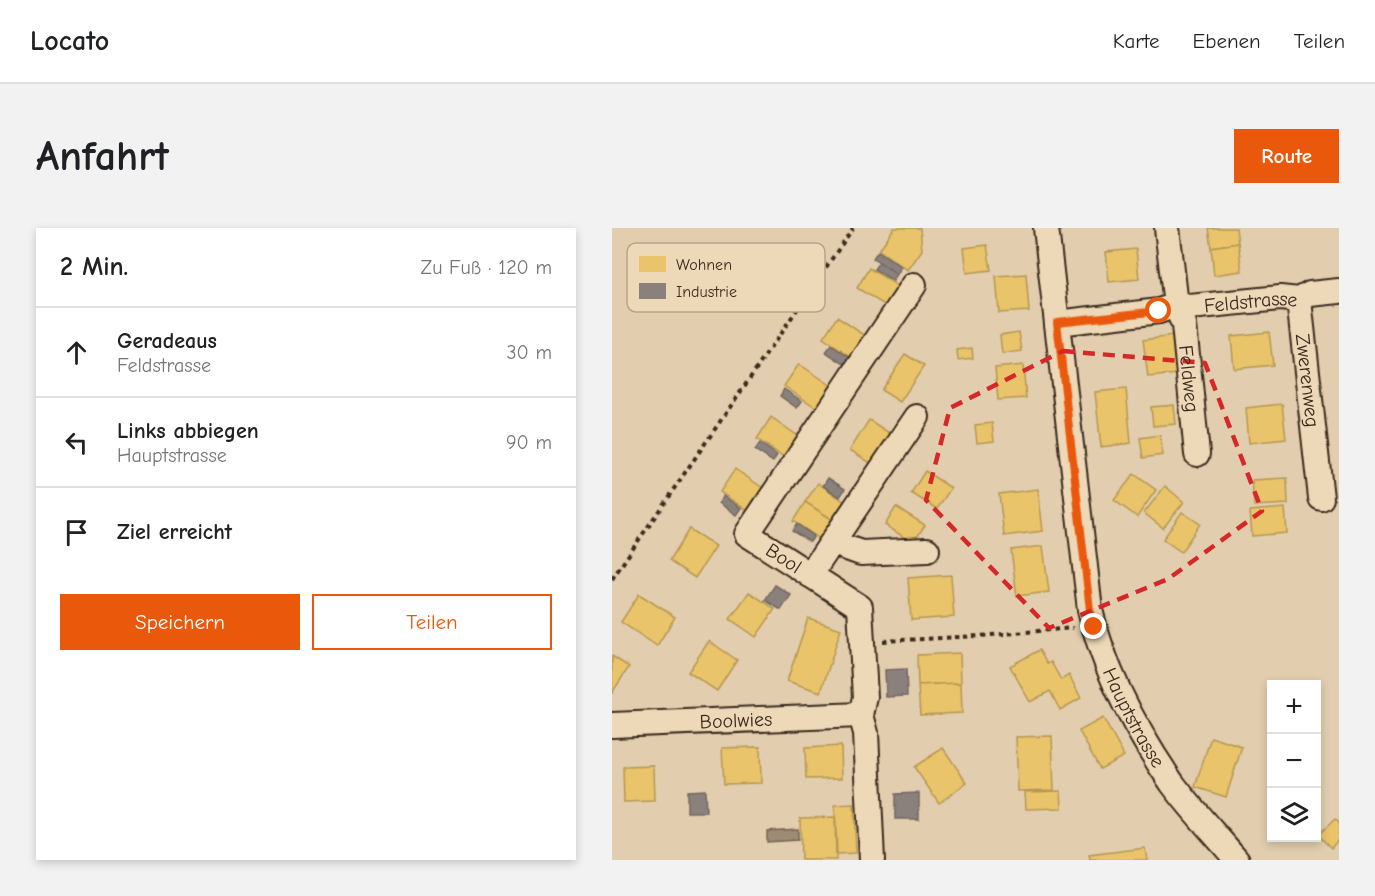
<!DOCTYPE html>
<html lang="de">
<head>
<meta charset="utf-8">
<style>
	body { margin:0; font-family:"Comic Neue",sans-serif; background:#f2f2f2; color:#202124 }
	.controls { position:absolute; right:18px; bottom:18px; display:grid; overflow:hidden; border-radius:0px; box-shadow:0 3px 9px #0003 }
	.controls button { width:54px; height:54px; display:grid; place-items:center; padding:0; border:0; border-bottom:2px solid #e0e0e0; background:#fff; color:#202124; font:30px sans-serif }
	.stop { position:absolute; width:18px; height:18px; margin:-14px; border:4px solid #ea580c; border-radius:50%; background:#fff }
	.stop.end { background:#ea580c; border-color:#fff; box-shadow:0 2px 6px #0008 }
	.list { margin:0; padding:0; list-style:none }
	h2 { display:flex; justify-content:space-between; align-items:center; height:78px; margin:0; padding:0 24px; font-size:26px }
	h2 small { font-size:20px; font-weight:400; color:#757577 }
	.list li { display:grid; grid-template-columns:39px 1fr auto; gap:18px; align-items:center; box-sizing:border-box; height:90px; padding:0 24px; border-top:2px solid #e0e0e0 }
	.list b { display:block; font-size:22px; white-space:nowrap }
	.list p { margin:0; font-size:20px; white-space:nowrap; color:#757577 }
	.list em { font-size:20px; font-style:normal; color:#757577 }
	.actions { display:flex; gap:12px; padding:18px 24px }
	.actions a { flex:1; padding:14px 0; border:2px solid #ea580c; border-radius:0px; text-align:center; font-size:21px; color:#ea580c }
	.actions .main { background:#ea580c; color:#fff }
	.icon { flex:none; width:33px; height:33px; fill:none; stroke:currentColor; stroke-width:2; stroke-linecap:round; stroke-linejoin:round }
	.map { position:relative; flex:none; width:727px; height:632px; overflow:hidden; border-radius:0px }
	header { display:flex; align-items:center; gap:36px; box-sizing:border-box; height:84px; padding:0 30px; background:#fff; border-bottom:2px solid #e0e0e0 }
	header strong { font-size:28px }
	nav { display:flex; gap:33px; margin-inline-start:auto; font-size:21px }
	.intro { display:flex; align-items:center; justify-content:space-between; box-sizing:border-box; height:144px; padding:0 36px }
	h1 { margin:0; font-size:42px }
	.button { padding:15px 27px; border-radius:0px; background:#ea580c; color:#fff; font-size:21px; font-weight:700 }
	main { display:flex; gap:36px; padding:0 36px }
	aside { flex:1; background:#fff; border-radius:0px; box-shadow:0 3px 9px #0003 }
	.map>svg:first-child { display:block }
	.water { fill:#9d8b73; stroke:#766451; stroke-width:1.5 }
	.homes { fill:#e9c46a; stroke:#b59653; stroke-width:1.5 }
	.industry { fill:#8a817c; stroke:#726760; stroke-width:1.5 }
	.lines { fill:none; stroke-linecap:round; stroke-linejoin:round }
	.minor-casing { stroke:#3b2a1e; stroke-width:28 }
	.path { stroke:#3b2a1e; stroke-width:4; stroke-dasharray:4.5 4.5; stroke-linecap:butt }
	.minor { stroke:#edd8b7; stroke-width:24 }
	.route { stroke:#ea580c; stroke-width:8 }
	.marked { fill:none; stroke:#d62828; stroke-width:4.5; stroke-dasharray:12 8; stroke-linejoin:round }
	.labels { text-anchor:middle; stroke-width:6; stroke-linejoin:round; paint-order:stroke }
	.street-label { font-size:20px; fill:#3b2a1e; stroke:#edd8b7 }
	.key { fill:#edd8b7; stroke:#b8a489; stroke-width:1.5 }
	.key-label { font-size:16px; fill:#3b2a1e }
</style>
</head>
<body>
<header>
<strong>Locato</strong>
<nav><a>Karte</a><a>Ebenen</a><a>Teilen</a></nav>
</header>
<div class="intro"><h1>Anfahrt</h1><a class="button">Route</a></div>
<main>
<aside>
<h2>2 Min.<small>Zu Fuß · 120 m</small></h2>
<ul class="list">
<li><svg class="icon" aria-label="ahead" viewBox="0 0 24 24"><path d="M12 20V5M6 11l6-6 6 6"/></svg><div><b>Geradeaus</b><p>Feldstrasse</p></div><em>30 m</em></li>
<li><svg class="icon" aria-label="left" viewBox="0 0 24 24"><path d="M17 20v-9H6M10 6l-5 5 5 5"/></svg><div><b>Links abbiegen</b><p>Hauptstrasse</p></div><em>90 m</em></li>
<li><svg class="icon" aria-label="arrive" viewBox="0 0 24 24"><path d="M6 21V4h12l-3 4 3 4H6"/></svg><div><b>Ziel erreicht</b></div></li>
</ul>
<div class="actions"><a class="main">Speichern</a><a>Teilen</a></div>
</aside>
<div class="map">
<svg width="727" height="632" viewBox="0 0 727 632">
	<rect width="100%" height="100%" fill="#e2ceae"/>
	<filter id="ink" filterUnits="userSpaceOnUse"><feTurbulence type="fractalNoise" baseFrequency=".0167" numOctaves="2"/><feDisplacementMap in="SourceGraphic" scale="12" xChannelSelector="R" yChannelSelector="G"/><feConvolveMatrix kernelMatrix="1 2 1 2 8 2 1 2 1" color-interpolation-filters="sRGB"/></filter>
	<g filter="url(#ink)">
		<path class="water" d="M 186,601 L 186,612 L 155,614 L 155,603 Z"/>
		<g class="homes">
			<path d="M 282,0 L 308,0 L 310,22 L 296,42 L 267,22 Z"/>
			<path d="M 596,0 L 624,0 L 626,15 L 599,19 Z"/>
			<path d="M 626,15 L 630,43 L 602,47 L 599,19 Z"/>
			<path d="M 375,17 L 379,42 L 355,45 L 352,20 Z"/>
			<path d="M 524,21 L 527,51 L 497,54 L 494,24 Z"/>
			<path d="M 257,40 L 286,58 L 274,78 L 245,60 Z"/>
			<path d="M 414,46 L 417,83 L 387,85 L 384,48 Z"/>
			<path d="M 225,89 L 254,108 L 240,130 L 211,110 Z"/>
			<path d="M 407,104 L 410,123 L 390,126 L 388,107 Z"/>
			<path d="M 657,104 L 661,137 L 622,141 L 619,108 Z"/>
			<path d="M 561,108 L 566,146 L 536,149 L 531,112 Z"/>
			<path d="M 360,120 L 361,130 L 346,132 L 345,122 Z"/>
			<path d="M 293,126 L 312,138 L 288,174 L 269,162 Z"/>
			<path d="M 187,136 L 220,158 L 205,180 L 172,158 Z"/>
			<path d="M 411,137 L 414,170 L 386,172 L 383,140 Z"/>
			<path d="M 514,161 L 519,215 L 489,219 L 483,164 Z"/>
			<path d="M 670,176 L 674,211 L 637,215 L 634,180 Z"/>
			<path d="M 562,177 L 564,196 L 541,198 L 539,179 Z"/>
			<path d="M 159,189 L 186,208 L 172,229 L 145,211 Z"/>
			<path d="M 257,192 L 279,206 L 260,236 L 238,222 Z"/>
			<path d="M 380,195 L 382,213 L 365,215 L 363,197 Z"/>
			<path d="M 548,207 L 551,227 L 531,230 L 528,210 Z"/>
			<path d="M 123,241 L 151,260 L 136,283 L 108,264 Z"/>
			<path d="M 313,243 L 339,260 L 325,281 L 299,265 Z"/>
			<path d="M 522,246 L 544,262 L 525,289 L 502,272 Z"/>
			<path d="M 675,250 L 676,276 L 642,278 L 640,252 Z"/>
			<path d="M 206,255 L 233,274 L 221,292 L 193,274 Z"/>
			<path d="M 553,258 L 572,274 L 551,300 L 532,285 Z"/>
			<path d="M 426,261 L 431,303 L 392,308 L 387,266 Z"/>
			<path d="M 193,274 L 221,292 L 208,311 L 181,293 Z"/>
			<path d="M 284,279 L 313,297 L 301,315 L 273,297 Z"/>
			<path d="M 673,280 L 675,305 L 640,308 L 638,283 Z"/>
			<path d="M 570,284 L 588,296 L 569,324 L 551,311 Z"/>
			<path d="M 77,301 L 104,318 L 83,350 L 57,333 Z"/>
			<path d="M 431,318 L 437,364 L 405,368 L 399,322 Z"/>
			<path d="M 339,347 L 342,389 L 299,392 L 296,350 Z"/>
			<path d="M 137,364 L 163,381 L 144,409 L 118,391 Z"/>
			<path d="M 27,366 L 63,389 L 45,418 L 9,394 Z"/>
			<path d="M 196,390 L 229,401 L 209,464 L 175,453 Z"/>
			<path d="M 97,413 L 125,432 L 105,463 L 76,444 Z"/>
			<path d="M 427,422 L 435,436 L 439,434 L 449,452 L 457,447 L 469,470 L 448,482 L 438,463 L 418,474 L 398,438 Z"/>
			<path d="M 348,425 L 349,455 L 306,457 L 305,427 Z"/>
			<path d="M 0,428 L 17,439 L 0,465 Z"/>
			<path d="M 349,455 L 350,485 L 308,487 L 306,457 Z"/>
			<path d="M 491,490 L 512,528 L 488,541 L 467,503 Z"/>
			<path d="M 440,508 L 442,562 L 406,563 L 404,509 Z"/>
			<path d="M 599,509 L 630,519 L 614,569 L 583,559 Z"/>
			<path d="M 229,518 L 230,550 L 194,551 L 193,520 Z"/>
			<path d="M 148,519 L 149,555 L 112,556 L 110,520 Z"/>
			<path d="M 331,520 L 355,555 L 327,575 L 302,539 Z"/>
			<path d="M 42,538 L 43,573 L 12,574 L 11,539 Z"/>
			<path d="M 449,563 L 450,580 L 414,581 L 413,564 Z"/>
			<path d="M 242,576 L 244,625 L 225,626 L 223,577 Z"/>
			<path d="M 223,589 L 224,632 L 189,632 L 188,590 Z"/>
			<path d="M 723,591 L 727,595 L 727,611 L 719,620 L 706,607 Z"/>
			<path d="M 533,620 L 535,632 L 478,632 L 477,627 Z"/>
		</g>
		<g class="industry">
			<path d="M 266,23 L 290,39 L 285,46 L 261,30 Z"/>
			<path d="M 267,34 L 285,46 L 281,53 L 262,41 Z"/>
			<path d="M 219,117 L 237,129 L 232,136 L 214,124 Z"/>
			<path d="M 172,161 L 190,173 L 185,180 L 168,168 Z"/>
			<path d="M 148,215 L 165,227 L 161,234 L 143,222 Z"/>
			<path d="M 216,250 L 233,261 L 228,269 L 211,258 Z"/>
			<path d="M 111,268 L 129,280 L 124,287 L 107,275 Z"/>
			<path d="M 185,296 L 202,308 L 198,314 L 180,303 Z"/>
			<path d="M 163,357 L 179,367 L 169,382 L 153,372 Z"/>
			<path d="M 294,441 L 295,468 L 274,469 L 273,442 Z"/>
			<path d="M 93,562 L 94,584 L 75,584 L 75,563 Z"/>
			<path d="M 307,565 L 307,591 L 283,591 L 283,566 Z"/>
		</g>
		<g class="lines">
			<g class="minor-casing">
				<g id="minor">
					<path id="s1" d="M 434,0 L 478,382 C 492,442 525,504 560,555 C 580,582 603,606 625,632"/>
					<path id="s2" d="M 555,0 L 564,77 L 572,97 L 585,226"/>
					<path id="s3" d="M 687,72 L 709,270"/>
					<path id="s4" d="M 445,95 L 547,83 L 564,77 L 578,79 L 668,70 L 687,72 L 698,66 L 727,63"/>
					<path d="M 221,315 L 249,325 L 315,322"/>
					<path d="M 198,347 L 305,189"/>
					<path id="s5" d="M 0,497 L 249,487"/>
					<path d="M 260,632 L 254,505 L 249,487 L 253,469 L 248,379 L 135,306 L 302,57"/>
				</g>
			</g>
			<g class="path">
				<path d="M 0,351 L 241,0"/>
				<path d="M 271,413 L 368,408 L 461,400"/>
			</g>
			<use href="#minor" class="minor"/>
		</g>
	</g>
	<g class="lines" filter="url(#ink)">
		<path class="route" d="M 482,399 L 478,382 L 445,94 L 547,83"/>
	</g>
	<path class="marked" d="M 451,123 L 593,135 L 650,283 L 556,351 L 437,400 L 314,272 L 338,180 Z"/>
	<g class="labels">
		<g class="street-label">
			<text dy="7" stroke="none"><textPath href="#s4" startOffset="196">Feldstrasse</textPath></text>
			<text dy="7" stroke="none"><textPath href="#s2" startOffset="153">Feldweg</textPath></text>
			<text dy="7" stroke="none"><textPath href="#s3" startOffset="81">Zwerenweg</textPath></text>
			<text transform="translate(172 330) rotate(33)" y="7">Bool</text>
			<text dy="7" stroke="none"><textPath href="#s1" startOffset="501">Hauptstrasse</textPath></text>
			<text dy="7" stroke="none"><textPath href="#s5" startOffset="124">Boolwies</textPath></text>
		</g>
	</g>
	<rect x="15" y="15" width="198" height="69" rx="9" class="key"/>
	<rect x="27" y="28" width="27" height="16" fill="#e9c46a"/>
	<rect x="27" y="55" width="27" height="16" fill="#8a817c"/>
	<g class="key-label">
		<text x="64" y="42">Wohnen</text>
		<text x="64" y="69">Industrie</text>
	</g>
</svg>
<div class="controls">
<button>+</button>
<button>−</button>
<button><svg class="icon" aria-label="layers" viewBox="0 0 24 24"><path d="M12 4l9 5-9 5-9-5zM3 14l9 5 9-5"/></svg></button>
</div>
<div class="stop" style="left:547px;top:83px"></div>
<div class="stop end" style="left:482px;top:399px"></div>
</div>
</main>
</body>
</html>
